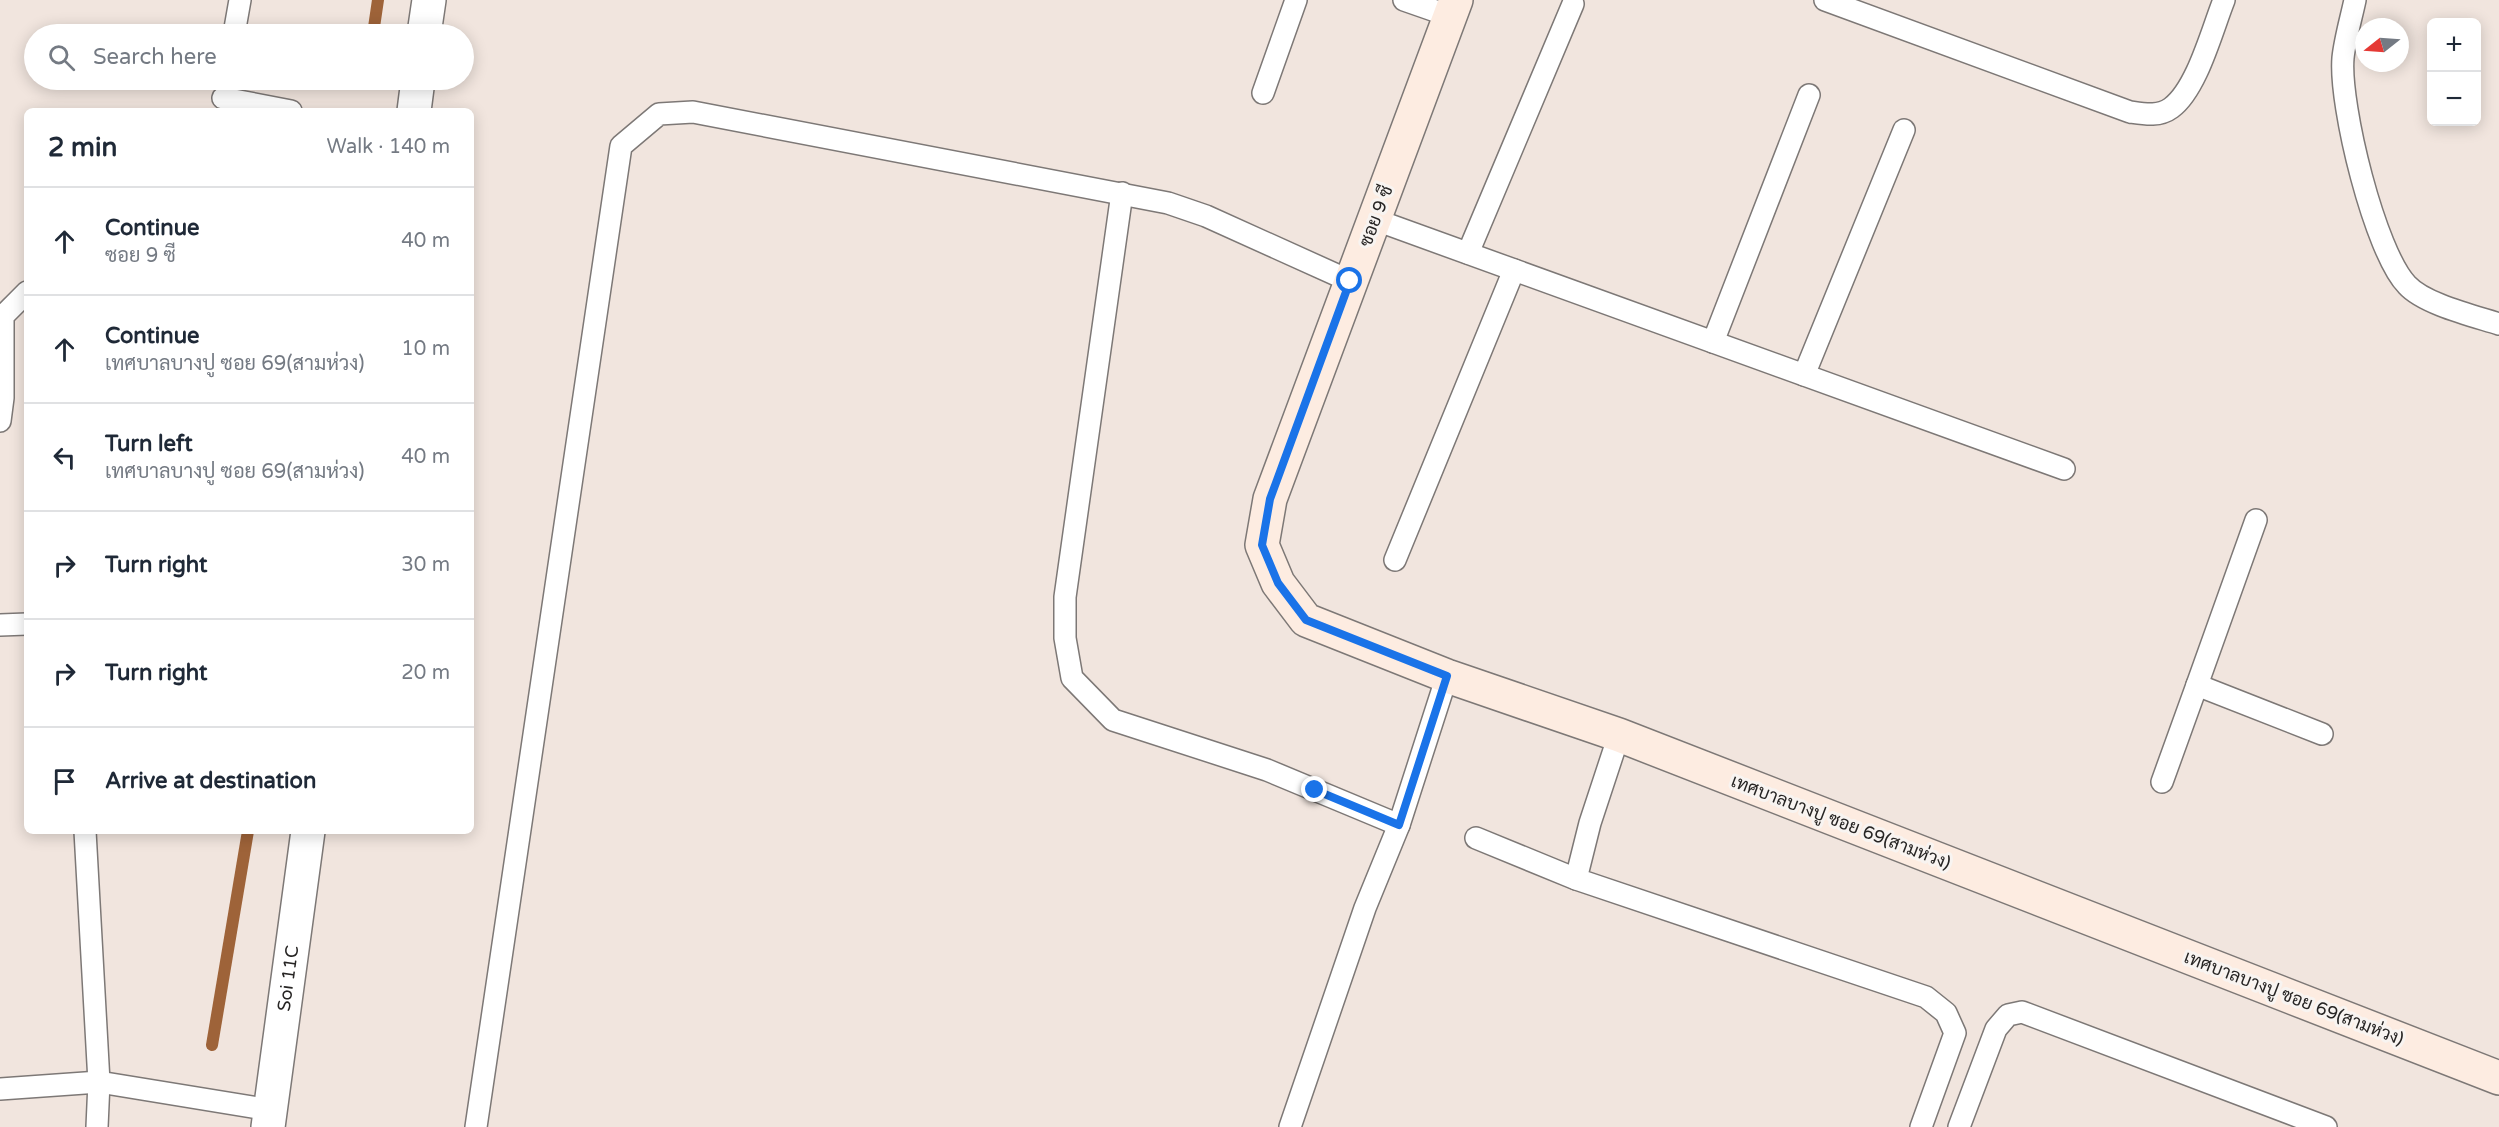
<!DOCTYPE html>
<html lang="en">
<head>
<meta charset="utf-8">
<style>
	body { margin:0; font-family:"Varela Round",Sarabun,sans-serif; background:#f6f6f7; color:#1f2937 }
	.controls { position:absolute; right:18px; top:18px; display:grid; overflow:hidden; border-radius:9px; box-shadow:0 3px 15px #0003 }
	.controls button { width:54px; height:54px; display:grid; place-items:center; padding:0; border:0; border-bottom:2px solid #e0e1e3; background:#fff; color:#1f2937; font:30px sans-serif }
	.compass { position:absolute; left:2355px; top:18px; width:54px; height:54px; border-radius:50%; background:#fff; box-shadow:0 3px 15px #0003; rotate:253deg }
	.stop { position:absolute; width:18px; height:18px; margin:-14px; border:4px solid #1a73e8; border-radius:50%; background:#fff }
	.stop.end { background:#1a73e8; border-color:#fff; box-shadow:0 2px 6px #0008 }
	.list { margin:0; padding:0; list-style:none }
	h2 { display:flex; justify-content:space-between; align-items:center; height:78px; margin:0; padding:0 24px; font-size:26px }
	h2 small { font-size:20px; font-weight:400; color:#747a83 }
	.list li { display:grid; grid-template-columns:39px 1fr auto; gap:18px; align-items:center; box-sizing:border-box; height:108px; padding:0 24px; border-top:2px solid #e0e1e3 }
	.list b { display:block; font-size:22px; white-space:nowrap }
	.list p { margin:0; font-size:20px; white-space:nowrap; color:#747a83 }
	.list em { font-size:20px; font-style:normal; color:#747a83 }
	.icon { flex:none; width:33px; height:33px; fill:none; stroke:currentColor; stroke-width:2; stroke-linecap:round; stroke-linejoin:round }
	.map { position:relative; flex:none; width:2499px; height:1127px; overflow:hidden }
	.search { position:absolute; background:#fff; box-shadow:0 3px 15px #0003; left:24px; top:24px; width:450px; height:66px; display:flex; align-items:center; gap:15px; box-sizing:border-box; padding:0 21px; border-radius:33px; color:#747a83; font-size:22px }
	.panel { position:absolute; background:#fff; box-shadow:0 3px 15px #0003; left:24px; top:108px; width:450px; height:726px; border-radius:9px }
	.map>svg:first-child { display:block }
	.built { fill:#f1e5de; fill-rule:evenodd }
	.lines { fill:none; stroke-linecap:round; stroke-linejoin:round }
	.stream { stroke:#9e6339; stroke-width:12 }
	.lane-casing { stroke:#7d7876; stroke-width:24 }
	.street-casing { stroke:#7d7876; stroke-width:36 }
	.secondary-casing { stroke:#7d7876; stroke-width:36 }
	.lane { stroke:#fff; stroke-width:21 }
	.street { stroke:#fff; stroke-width:33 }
	.secondary { stroke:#fdece1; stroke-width:33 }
	.route { stroke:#1a73e8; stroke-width:8 }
	.labels { text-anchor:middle; stroke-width:6; stroke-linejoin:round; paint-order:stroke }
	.street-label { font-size:18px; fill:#272524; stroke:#f8f4f1 }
</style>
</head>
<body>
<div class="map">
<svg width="2499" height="1127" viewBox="0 0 2499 1127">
	<rect width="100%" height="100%" fill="#f8f4f1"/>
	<path class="built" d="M 0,0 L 2499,0 L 2499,1127 L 0,1127 ZM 2432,22 L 2476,22 L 2476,122 L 2432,122 ZM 2364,27 L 2400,27 L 2400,63 L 2364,63 ZM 34,34 L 464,34 L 464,80 L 34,80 ZM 27,111 L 471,111 L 471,831 L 27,831 Z"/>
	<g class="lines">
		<g class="stream">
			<path d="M 373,34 L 378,0"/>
			<path d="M 212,1045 L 248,831"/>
		</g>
		<g class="lane-casing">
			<g id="lane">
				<path d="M 1404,0 L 1450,16"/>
				<path d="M 1825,0 L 2130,112 C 2144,114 2159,117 2171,108 C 2197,89 2212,30 2224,0"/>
				<path d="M 2355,0 C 2351,19 2345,39 2343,58 C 2339,105 2375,252 2407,285 C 2424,304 2474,316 2499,324"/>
				<path d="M 234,34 L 240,0"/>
				<path d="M 1263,93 L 1296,0"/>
				<path d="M 223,98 L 291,111"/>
				<path d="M 1122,193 L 1065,597 L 1065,638 L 1072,678 L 1113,720 L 1267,770 L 1399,825 L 1365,908 L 1290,1127"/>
				<path d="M 1376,220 L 2064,469"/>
				<path d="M 1468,253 L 1573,4"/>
				<path d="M 1713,342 L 1809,95"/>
				<path d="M 1804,375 L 1904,130"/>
				<path d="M 0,421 L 3,398 L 3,316 L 27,292"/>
				<path d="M 1395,560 L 1514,270"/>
				<path d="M 0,625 L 27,624"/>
				<path d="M 2197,685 L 2256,520"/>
				<path d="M 1619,735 L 1590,823 L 1576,879 L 1926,997 L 1946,1013 L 1955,1033 L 1921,1127"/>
				<path d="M 2162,782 L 2197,685 L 2322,734"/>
				<path d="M 1399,825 L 1447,676"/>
				<path d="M 85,831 L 99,1082 L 97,1127"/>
				<path d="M 1476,838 L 1576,879"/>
				<path d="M 0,1089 L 99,1082 L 270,1110"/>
				<path d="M 476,1127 L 621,146 L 659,114 L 693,112 L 1168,203 L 1206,216 L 1350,281"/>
				<path d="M 1959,1127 L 1996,1029 L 2008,1015 L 2022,1012 L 2326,1127"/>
			</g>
		</g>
		<g class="street-casing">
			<g id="street">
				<path d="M 424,34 L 429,0"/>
				<path d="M 414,111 L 418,80"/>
				<path id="s1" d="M 268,1127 L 308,831"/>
			</g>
		</g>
		<g class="secondary-casing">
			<path id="secondary" d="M 1456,0 L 1270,499 L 1262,545 L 1278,583 L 1306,620 L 1447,676 L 1619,735 L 2499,1078"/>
		</g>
		<use href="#lane" class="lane"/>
		<use href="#street" class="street"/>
		<use href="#secondary" class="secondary"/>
	</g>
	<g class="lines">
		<path class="route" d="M 1315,790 L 1399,825 L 1447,676 L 1306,620 L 1278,583 L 1262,545 L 1270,499 L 1350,281"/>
	</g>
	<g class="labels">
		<g class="street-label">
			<text transform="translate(1376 216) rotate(-69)" y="6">ซอย 9 ซี</text>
			<text transform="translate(1841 822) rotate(21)" y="6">เทศบาลบางปู ซอย 69(สามห่วง)</text>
			<text dy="6" stroke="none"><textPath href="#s1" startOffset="150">Soi 11C</textPath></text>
			<text transform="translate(2294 998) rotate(21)" y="6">เทศบาลบางปู ซอย 69(สามห่วง)</text>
		</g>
	</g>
</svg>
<div class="controls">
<button>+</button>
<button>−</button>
</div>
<svg class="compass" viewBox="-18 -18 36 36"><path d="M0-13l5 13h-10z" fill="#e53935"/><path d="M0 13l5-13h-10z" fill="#747a83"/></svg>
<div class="stop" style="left:1350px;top:281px"></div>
<div class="stop end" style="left:1315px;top:790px"></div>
<div class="search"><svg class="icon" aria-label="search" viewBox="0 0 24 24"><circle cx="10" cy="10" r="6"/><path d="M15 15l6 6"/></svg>Search here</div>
<section class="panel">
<h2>2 min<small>Walk · 140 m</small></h2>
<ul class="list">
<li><svg class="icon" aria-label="ahead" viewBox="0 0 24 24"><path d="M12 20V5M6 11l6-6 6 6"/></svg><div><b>Continue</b><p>ซอย 9 ซี</p></div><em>40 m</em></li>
<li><svg class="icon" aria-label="ahead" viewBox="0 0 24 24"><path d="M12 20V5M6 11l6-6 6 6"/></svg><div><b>Continue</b><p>เทศบาลบางปู ซอย 69(สามห่วง)</p></div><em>10 m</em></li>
<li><svg class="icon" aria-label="left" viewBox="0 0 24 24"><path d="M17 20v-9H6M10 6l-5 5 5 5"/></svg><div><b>Turn left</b><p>เทศบาลบางปู ซอย 69(สามห่วง)</p></div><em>40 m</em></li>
<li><svg class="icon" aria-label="right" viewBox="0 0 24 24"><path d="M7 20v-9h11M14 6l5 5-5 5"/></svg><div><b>Turn right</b></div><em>30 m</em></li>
<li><svg class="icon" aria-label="right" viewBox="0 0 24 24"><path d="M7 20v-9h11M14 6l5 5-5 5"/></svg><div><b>Turn right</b></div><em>20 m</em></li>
<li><svg class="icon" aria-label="arrive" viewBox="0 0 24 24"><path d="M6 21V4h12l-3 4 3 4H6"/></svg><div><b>Arrive at destination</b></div></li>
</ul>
</section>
</div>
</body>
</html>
